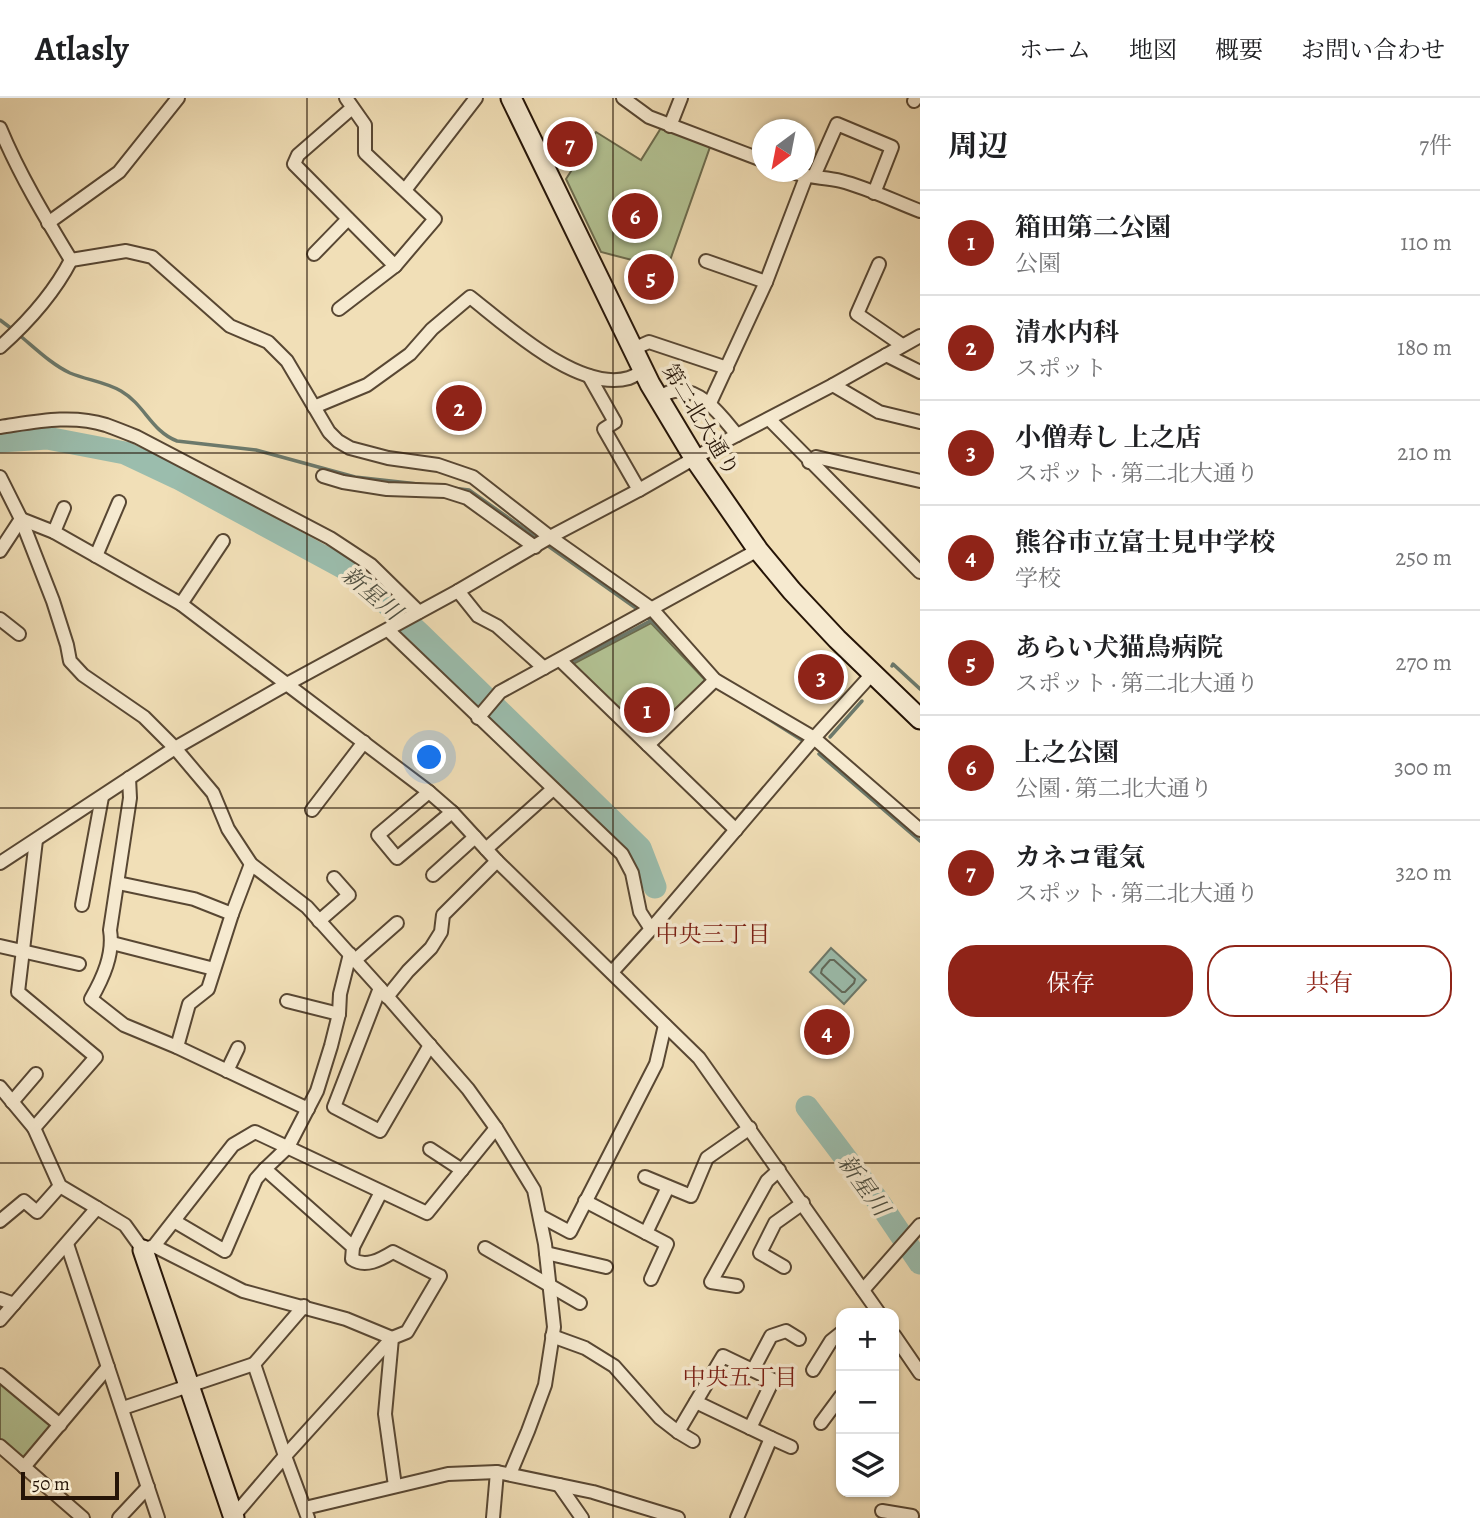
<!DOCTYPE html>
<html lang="ja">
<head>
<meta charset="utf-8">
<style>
	body { margin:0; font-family:Alegreya,"Noto Serif JP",serif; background:#f6f6f6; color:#202124 }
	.controls { position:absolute; right:21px; bottom:21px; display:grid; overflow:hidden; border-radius:14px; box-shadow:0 2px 5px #0004 }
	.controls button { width:63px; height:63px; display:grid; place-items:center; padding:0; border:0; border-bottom:2px solid #e0e0e0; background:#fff; color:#202124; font:35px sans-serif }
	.compass { position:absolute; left:752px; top:21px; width:63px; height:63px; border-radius:50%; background:#fff; box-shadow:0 2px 5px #0004; rotate:212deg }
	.scale { position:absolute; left:21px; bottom:18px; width:98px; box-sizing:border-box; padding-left:7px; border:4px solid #251407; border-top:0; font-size:19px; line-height:24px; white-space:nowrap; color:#251407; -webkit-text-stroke:5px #f6ead0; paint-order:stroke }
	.you { position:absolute; left:430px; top:660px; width:24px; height:24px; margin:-18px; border:5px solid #fff; border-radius:50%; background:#1a73e8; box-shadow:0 0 0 10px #1a73e833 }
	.badge { display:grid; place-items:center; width:46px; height:46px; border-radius:50%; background:#8f2418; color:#fff; font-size:23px; font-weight:700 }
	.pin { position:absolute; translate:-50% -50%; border:4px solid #fff; box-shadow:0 2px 7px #0006 }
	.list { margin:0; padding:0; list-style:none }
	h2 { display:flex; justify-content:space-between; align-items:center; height:91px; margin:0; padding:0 28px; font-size:30px }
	h2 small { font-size:23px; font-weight:400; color:#757577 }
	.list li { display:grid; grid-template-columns:46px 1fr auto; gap:21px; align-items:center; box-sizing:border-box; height:105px; padding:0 28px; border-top:2px solid #e0e0e0 }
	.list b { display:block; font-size:26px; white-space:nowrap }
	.list p { margin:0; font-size:23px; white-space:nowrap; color:#757577 }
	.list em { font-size:23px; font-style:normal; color:#757577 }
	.actions { display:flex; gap:14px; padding:21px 28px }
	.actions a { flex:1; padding:16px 0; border:2px solid #8f2418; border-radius:28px; text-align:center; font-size:24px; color:#8f2418 }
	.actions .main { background:#8f2418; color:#fff }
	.icon { flex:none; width:38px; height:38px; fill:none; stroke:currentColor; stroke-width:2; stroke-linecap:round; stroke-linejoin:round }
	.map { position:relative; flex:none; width:920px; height:1420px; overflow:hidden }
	header { display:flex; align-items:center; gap:42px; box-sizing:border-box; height:98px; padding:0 35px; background:#fff; border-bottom:2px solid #e0e0e0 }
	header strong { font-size:33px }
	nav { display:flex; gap:38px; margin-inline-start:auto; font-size:24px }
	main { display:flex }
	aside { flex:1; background:#fff }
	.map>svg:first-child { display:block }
	.green { fill:#b3c394; stroke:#6c6c4e; stroke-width:2 }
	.water { fill:#9bbdad; stroke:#6c796b; stroke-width:2 }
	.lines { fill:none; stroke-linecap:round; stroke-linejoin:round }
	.shore { stroke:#60685a; stroke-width:2 }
	.stream { stroke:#6c796b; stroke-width:3.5 }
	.river { stroke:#9bbdad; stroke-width:23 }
	.street-casing { stroke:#584733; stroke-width:16 }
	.secondary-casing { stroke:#251407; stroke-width:23 }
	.street { stroke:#f6ead0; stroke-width:12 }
	.secondary { stroke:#f6ead0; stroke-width:19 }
	.grid { fill:none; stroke:#251407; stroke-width:2; stroke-opacity:0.55 }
	.labels { text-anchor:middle; stroke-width:7; stroke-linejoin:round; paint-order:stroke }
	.street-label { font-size:21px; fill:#251407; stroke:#f6ead0 }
	.water-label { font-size:23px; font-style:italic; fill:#4e4f41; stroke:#f6ead0 }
	.neighbourhood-label { font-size:23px; fill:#7a1f14; stroke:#f6ead0 }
</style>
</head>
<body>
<header>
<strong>Atlasly</strong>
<nav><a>ホーム</a><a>地図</a><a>概要</a><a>お問い合わせ</a></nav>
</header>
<main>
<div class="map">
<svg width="920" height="1420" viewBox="0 0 920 1420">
	<rect width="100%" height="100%" fill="#f1dfb7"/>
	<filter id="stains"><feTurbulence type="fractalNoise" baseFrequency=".00286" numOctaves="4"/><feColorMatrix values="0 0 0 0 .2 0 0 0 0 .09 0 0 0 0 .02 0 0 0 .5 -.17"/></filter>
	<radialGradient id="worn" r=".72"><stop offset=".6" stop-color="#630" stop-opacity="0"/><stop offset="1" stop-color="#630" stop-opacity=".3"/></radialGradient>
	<g class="green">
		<path d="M 661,30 L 710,49 L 667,171 L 601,154 L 566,81 L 596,34 L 641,62 Z"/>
		<path d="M 651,525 L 706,583 L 648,642 L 571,567 Z"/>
		<path d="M 0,1279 L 53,1327 L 23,1362 L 0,1342 Z"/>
	</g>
	<path class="water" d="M 831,850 L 866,882 L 844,906 L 810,874 Z"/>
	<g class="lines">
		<path class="shore" d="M 830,862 L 834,862 L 855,881 L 854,885 L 845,894 L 842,894 L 821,875 L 822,871 Z"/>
		<g class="stream">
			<path d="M 0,222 L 12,231"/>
			<path d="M 18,236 C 35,250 51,266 70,275 C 87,282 106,284 121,293 C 145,307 151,333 177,343 L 256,352 L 355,379 L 427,387"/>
			<path d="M 452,390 L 469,392 L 640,513"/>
			<path d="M 646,518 L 673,544"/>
			<path d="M 574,563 L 652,522"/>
			<path d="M 892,568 L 893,566 L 920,591"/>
			<path d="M 738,602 L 805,644"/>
			<path d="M 830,639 L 862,603"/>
			<path d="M 819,656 L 920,743"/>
		</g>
		<g class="river">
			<path d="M 0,343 L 47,340 L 125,355 L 178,380 L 344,470 L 375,495 L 419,535 L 640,750 L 655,789"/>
			<path d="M 807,1009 L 878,1103 L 920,1165"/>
		</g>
		<g class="street-casing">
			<g id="street">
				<path d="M 346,0 L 365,27 L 365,55 L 435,121 L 395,168 L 294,66 L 298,57 L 352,10"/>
				<path d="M 623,0 L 649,19 L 762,62"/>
				<path d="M 914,3 L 916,0"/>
				<path d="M 670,28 L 681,0"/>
				<path d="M 0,30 C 19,76 45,119 71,162 C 54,195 28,224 0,249"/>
				<path d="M 792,74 C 808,80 825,79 841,83 C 868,90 894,103 920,113"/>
				<path d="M 814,78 L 837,26 L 892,49 L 874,95"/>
				<path d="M 405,92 L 476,0"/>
				<path d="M 48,125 L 119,74 L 178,0"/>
				<path d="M 314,156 L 348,121"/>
				<path d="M 71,162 L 126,153 L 152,159 L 230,228 L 268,244 L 287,263 L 329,334 L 338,343 L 350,350 L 388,360 L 438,367 L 473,379 L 550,439 L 652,511 L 715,582 L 814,640 L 920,732"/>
				<path d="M 706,163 L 766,184"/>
				<path d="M 879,166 L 857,216 L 902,247"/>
				<path d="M 339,211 L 395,168"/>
				<path d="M 633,251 L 649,244 L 727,270"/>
				<path d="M 886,257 L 920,274"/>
				<path d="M 589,278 L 615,324 L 604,331 L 639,392"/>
				<path d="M 833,287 L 879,314 L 920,324"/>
				<path d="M 658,299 C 663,297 668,294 674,293 C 701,289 722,319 737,337"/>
				<path d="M 710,305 L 766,184 L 806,79"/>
				<path d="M 314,309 L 367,287 L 410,256 L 432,231 L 470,199 C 506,227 579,295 629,280 C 634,278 639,275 644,273"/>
				<path d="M 769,321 L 920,474"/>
				<path d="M 0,329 C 35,324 71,316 106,327 C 117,331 127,335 137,339 L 330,440 L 371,467 L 419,514"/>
				<path d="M 809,364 L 816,359 L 920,383"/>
				<path d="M 323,378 L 343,384 L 387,391 L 445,393 L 467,400 L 535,449"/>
				<path d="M 0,379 L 21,421 L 53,503 L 67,547 L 70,563 L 83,577 L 144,619 L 175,650 L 213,695 L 228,731 L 251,766 L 307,809 L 380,890 L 468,991 L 496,1030 L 534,1092 L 545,1146 L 554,1229 L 545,1287 L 528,1333 L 510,1376"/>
				<path d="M 21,421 L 54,434 L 181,506 L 429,694 L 452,714 L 497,763 L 699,960 L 879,1215"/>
				<path d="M 54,434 L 64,410"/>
				<path d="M 0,453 L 21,421"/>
				<path d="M 96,458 L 119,404"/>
				<path d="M 458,493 L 478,518 L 497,528 L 544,570"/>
				<path d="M 181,506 L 223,443"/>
				<path d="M 0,521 L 19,536"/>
				<path d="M 388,532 L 622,756 L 632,775 L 640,814 L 651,831"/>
				<path d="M 560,562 L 736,732"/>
				<path d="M 478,620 L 500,594 L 758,452"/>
				<path d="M 648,647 L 715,582"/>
				<path d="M 129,680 L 130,700 L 110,832 C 114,856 103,880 91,901 L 124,927 L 177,949 L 308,1011"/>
				<path d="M 429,694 L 378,737 L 397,760 L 452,714"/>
				<path d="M 312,712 L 364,644"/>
				<path d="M 486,751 L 553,691"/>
				<path d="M 0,765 L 175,650 L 287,586 L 458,493 L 550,439 L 639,392 L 714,349 L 833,287 L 920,238"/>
				<path d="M 433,777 L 475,739"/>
				<path d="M 118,785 L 194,801 L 232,816"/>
				<path d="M 82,807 L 102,699"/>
				<path d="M 319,823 L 349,797 L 334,780"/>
				<path d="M 112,845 L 214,871"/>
				<path d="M 0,848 L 79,866"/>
				<path d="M 354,863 L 397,825"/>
				<path d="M 612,874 L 652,830 L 814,640 L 872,576"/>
				<path d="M 380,890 L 334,1009 L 380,1033 L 430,947"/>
				<path d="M 387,899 L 408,873 L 431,850 L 441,834 L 443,817 L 497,763"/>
				<path d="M 287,903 L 339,916"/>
				<path d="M 177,949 L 189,906 L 208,891 L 232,816 L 251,766"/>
				<path d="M 227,973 L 238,950"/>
				<path d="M 0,989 L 34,1030 L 60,1088 L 97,1110"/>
				<path d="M 12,1004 L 36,976"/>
				<path d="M 34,1030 L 96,959 L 18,894 L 36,742"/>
				<path d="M 430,1051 L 462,1072"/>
				<path d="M 645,1079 L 691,1098 L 707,1060 L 750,1030"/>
				<path d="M 585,1103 L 667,1146 L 651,1181"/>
				<path d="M 540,1118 L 570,1134 L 656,966 L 665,927"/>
				<path d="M 0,1123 L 24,1103 L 37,1114 L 60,1088"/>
				<path d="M 174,1123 L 225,1153 L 256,1081 L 265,1071"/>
				<path d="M 646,1135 L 668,1089"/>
				<path d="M 67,1146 L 158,1420"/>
				<path d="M 154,1148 L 243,1193 L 346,1221 L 392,1240"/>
				<path d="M 353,1149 L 381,1094"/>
				<path d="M 485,1150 L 580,1205"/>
				<path d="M 546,1155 L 606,1169"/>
				<path d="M 784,1169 L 760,1155 L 775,1125 L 803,1105"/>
				<path d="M 737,1188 L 711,1184 L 767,1083 L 779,1072"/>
				<path d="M 863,1192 L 920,1127"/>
				<path d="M 0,1201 L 14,1206"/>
				<path d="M 0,1222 L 97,1110 L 125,1127 L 143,1152 L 154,1148 L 233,1047 L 255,1034 L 427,1115 L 496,1030"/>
				<path d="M 894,1237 L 920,1275"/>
				<path d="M 552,1238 L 585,1250 L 614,1268 L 660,1320 L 678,1334 L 693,1343"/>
				<path d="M 392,1240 L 385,1316 L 395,1388"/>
				<path d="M 254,1266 L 304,1208"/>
				<path d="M 753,1272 L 771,1238 L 786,1233 L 799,1241"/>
				<path d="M 813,1272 L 831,1243 L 841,1235"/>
				<path d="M 0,1277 L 60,1327"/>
				<path d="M 696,1304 L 771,1340 L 737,1420"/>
				<path d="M 123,1310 L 254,1266 L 285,1358 L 308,1420"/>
				<path d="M 821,1325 L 841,1298"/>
				<path d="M 678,1334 L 723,1258 L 773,1282 L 750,1330"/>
				<path d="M 771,1340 L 791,1349"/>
				<path d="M 0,1348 L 83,1420"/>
				<path d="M 24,1369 L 108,1269"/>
				<path d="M 559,1387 L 582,1420"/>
				<path d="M 305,1410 L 448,1376 L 497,1374 L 593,1394 L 678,1420"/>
				<path d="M 882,1413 L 912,1418 L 911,1420"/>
				<path d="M 119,1420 L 148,1389"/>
				<path d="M 232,1420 L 285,1358 L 392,1240 L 407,1234 L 440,1178 L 393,1154 C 380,1162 365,1170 352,1161 L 353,1149 L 265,1071 L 288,1049 L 317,993 L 331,948 L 339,916 L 340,896 L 350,856"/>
				<path d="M 493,1420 L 497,1374"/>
			</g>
		</g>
		<g class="secondary-casing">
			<g id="secondary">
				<path d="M 511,0 L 650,286 L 695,361 L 758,452 L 792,493 L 837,541 L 920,621"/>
				<path d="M 143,1152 L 234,1420"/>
			</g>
		</g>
		<use href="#street" class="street"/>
		<use href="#secondary" class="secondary"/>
	</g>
	<path class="grid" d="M 307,0 L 307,1420M 613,0 L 613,1420M 0,355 L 920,355M 0,710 L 920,710M 0,1065 L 920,1065"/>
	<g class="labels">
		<g class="street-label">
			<text transform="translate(701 322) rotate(59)" y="7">第二北大通り</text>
		</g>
		<g class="water-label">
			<text transform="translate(372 495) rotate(40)" y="8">新星川</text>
			<text transform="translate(864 1087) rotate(54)" y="8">新星川</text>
		</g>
		<g class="neighbourhood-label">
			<text x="713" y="844">中央三丁目</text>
			<text x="740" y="1287">中央五丁目</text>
		</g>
	</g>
	<rect width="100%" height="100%" filter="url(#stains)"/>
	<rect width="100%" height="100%" fill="url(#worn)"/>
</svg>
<div class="controls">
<button>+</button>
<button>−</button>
<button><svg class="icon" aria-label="layers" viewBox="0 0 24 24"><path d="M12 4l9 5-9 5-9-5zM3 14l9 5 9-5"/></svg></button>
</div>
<svg class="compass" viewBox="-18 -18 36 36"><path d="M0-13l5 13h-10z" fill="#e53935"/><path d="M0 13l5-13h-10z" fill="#757577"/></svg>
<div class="scale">50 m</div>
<div class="you"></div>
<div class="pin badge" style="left:647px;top:612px">1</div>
<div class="pin badge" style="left:459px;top:310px">2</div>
<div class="pin badge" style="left:821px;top:579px">3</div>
<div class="pin badge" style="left:827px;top:934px">4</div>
<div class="pin badge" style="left:651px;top:179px">5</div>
<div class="pin badge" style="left:635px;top:118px">6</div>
<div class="pin badge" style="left:570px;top:46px">7</div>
</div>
<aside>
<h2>周辺<small>7件</small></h2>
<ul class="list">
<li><span class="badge">1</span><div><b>箱田第二公園</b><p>公園</p></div><em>110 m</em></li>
<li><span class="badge">2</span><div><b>清水内科</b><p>スポット</p></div><em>180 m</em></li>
<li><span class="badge">3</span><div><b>小僧寿し 上之店</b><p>スポット · 第二北大通り</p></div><em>210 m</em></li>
<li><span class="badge">4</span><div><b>熊谷市立富士見中学校</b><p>学校</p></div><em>250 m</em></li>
<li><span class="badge">5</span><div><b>あらい犬猫鳥病院</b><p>スポット · 第二北大通り</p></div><em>270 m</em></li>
<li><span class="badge">6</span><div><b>上之公園</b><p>公園 · 第二北大通り</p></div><em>300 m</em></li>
<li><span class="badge">7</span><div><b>カネコ電気</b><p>スポット · 第二北大通り</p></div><em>320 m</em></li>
</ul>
<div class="actions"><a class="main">保存</a><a>共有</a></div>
</aside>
</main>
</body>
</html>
